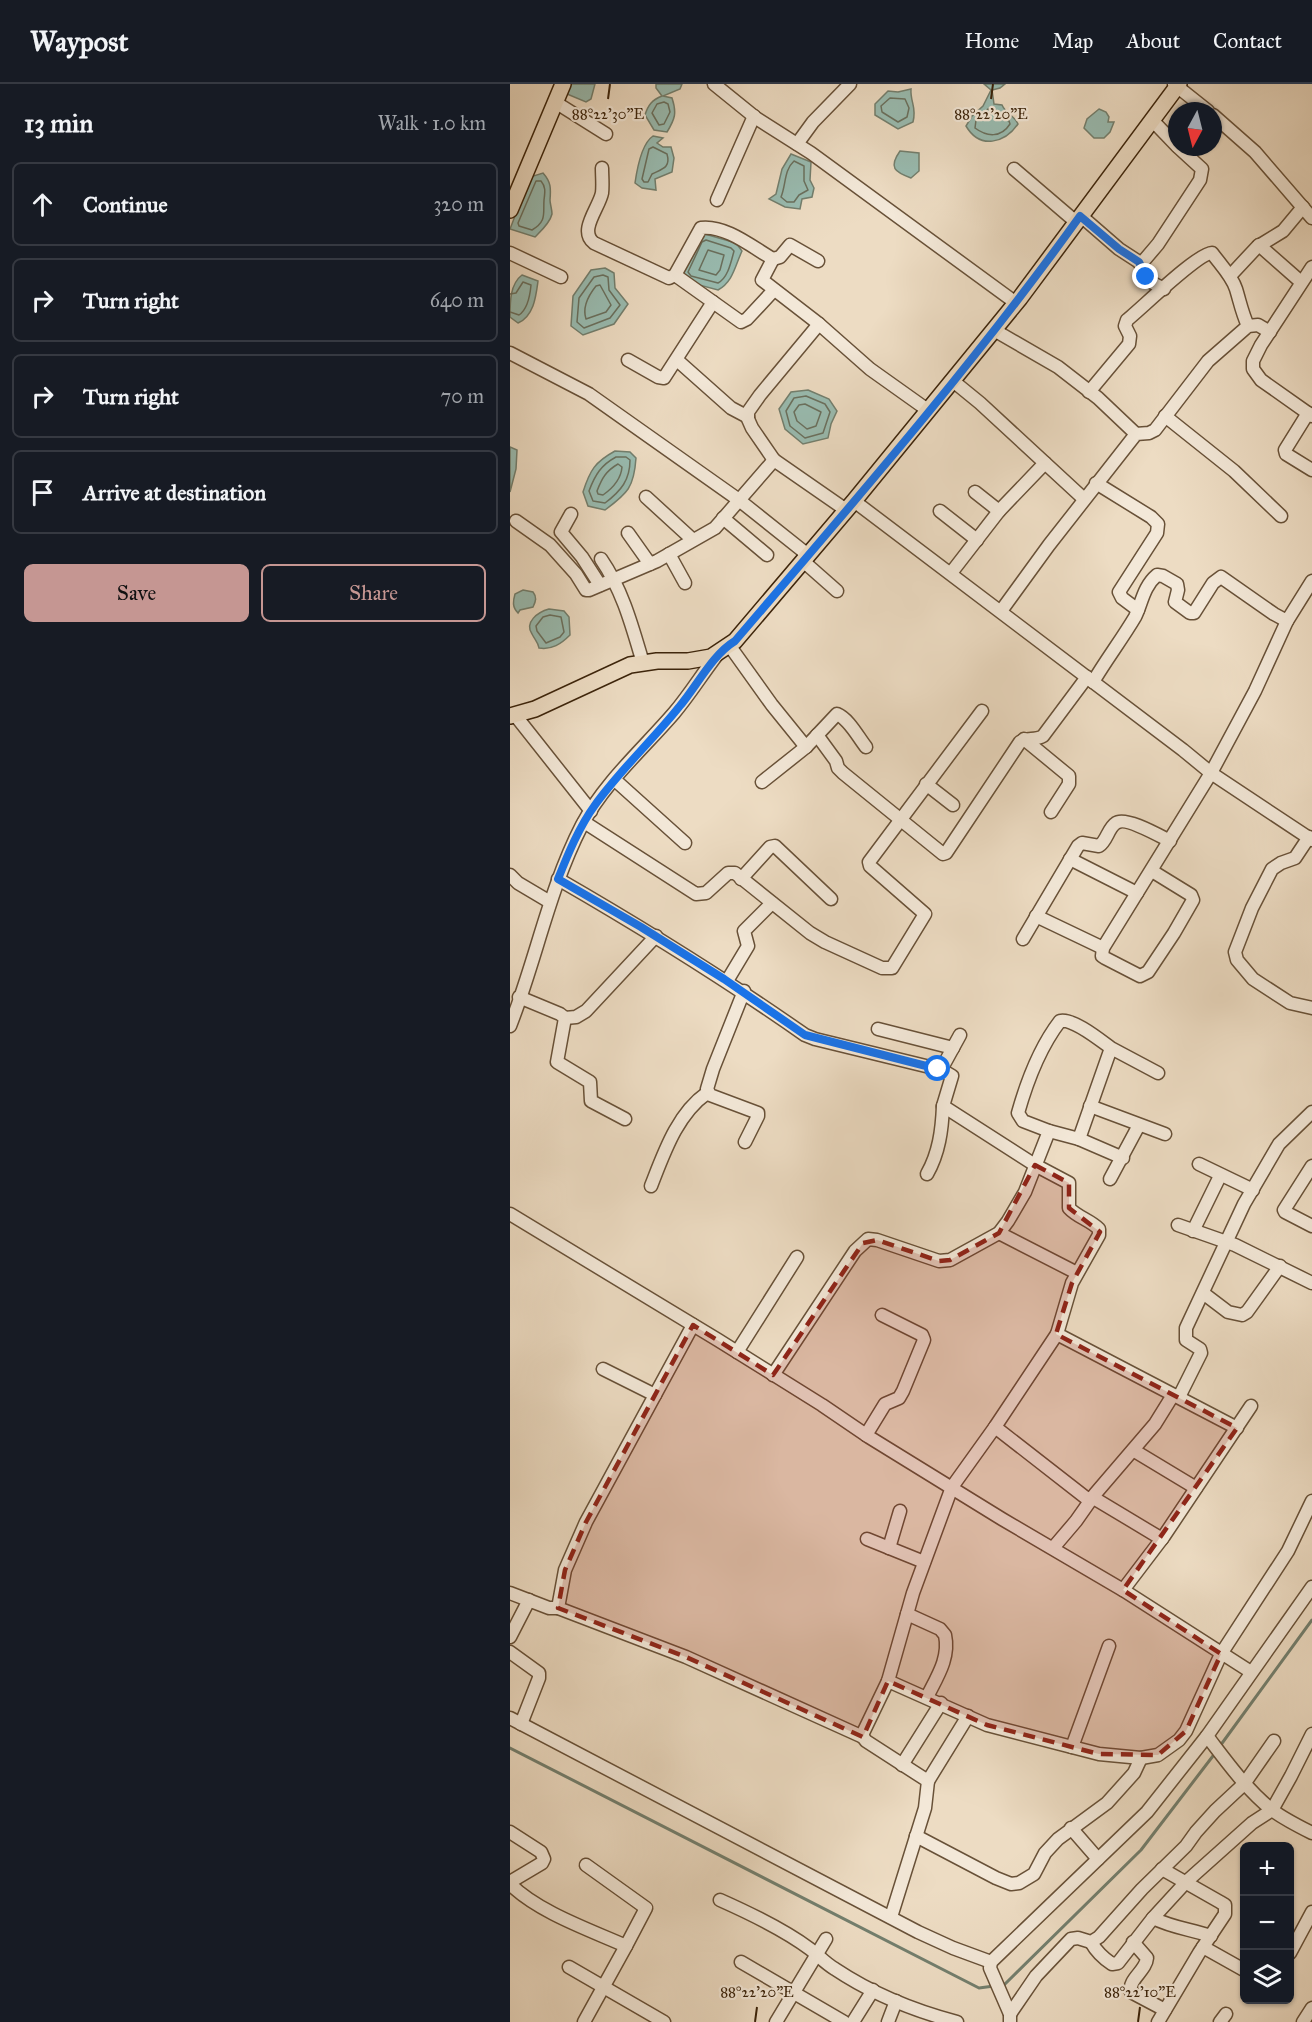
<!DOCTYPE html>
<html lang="en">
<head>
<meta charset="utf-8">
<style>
	body { margin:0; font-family:"IM FELL Great Primer",serif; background:#242831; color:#f1f3f6 }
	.controls { position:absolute; right:18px; bottom:18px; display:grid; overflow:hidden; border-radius:9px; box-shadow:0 2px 4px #0004 }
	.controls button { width:54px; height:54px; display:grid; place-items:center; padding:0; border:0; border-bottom:2px solid #363941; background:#171b24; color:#f1f3f6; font:30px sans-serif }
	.compass { position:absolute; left:658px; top:18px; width:54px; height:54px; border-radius:50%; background:#171b24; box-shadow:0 2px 4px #0004; rotate:187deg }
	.stop { position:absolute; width:18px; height:18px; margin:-14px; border:4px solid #1a73e8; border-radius:50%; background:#fff }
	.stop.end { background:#1a73e8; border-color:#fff; box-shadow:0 2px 6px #0008 }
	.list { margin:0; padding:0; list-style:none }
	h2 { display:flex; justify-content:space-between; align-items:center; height:78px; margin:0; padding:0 24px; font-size:26px }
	h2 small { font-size:20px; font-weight:400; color:#9ea1a6 }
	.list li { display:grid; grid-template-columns:39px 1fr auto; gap:18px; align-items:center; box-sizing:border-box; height:84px; margin:0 12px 12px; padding:0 12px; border:2px solid #363941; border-radius:9px }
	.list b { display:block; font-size:22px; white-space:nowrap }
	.list em { font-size:20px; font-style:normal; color:#9ea1a6 }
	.actions { display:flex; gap:12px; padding:18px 24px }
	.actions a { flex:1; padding:14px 0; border:2px solid #c59692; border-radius:9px; text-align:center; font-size:21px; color:#c59692 }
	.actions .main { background:#c59692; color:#111 }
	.icon { flex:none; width:33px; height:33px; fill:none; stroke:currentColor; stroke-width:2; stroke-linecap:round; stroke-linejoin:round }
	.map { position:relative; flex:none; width:802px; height:1938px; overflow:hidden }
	header { display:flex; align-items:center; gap:36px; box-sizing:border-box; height:84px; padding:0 30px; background:#171b24; border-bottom:2px solid #363941 }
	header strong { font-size:28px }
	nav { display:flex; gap:33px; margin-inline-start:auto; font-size:21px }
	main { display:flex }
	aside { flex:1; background:#171b24 }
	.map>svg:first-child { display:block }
	.water { fill:#99bcb1; stroke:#737f6e; stroke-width:1.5 }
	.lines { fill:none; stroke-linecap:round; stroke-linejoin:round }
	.shore { stroke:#6a705e; stroke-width:1.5 }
	.stream { stroke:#737f6e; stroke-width:3 }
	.minor-casing { stroke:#685138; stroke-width:15 }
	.major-casing { stroke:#3b230a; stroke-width:18 }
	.minor { stroke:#f3e8d8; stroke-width:12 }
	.major { stroke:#eddcc3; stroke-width:15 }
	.route { stroke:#1a73e8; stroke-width:8 }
	.marked { fill:#8f2418; fill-opacity:0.2; stroke:#8f2418; stroke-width:4.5; stroke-dasharray:12 8; stroke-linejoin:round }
	.ticks { fill:none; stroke:#3b230a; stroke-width:2 }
	.ticks-label { font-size:15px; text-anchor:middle; fill:#3b230a; stroke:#f3e8d8; stroke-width:4.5; stroke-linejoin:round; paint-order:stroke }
</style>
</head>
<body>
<header>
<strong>Waypost</strong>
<nav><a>Home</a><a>Map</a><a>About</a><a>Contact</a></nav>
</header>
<main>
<aside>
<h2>13 min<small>Walk · 1.0 km</small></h2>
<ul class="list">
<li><svg class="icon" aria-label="ahead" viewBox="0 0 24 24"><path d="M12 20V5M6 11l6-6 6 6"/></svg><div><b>Continue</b></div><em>320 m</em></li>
<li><svg class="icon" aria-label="right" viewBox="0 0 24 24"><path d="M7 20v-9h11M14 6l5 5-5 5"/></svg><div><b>Turn right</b></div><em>640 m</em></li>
<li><svg class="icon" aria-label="right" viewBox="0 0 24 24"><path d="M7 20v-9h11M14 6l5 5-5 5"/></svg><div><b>Turn right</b></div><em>70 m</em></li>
<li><svg class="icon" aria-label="arrive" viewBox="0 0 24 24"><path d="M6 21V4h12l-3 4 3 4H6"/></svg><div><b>Arrive at destination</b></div></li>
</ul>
<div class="actions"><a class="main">Save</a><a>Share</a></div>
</aside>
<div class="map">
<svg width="802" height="1938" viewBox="0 0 802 1938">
	<rect width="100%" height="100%" fill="#eddcc3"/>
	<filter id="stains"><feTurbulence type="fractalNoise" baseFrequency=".00333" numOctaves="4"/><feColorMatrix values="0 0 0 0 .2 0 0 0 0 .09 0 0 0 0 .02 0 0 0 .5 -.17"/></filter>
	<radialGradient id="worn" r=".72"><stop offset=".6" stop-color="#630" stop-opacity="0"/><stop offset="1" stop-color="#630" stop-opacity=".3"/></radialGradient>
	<g class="water">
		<path d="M 58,0 L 85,0 L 81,15 L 76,18 L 57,10 Z"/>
		<path d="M 146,0 L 172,0 L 170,5 L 153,12 L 162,14 C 167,29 165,35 157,48 L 144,46 L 135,31 C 138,21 142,16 152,12 L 146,4 Z"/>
		<path d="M 474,0 L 495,0 L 490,4 L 482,6 L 484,20 L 492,21 C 496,30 504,31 508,40 C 495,59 470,66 456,42 L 462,32 L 473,22 L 481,6 Z"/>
		<path d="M 401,5 C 400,18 407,23 403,38 L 388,45 L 365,31 L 365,20 L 378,7 L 388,8 Z"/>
		<path d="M 589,25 L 596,28 L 599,33 L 598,38 L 604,38 L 600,48 L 594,54 L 584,54 L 574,44 L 577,35 Z"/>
		<path d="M 143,52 L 153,54 L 147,59 L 153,63 L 161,63 L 164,74 L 162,88 L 145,95 L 146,106 L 132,104 L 125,99 C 127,85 131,60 143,52 Z"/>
		<path d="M 390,67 L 409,69 L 409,87 L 401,94 C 385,88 378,84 390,67 Z"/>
		<path d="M 281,70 L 301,78 L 300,96 L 304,104 L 302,113 L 292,115 L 290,125 L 275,123 L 259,115 L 266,110 L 272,85 Z"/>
		<path d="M 33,89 C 41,98 41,104 40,116 C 40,120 42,125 42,130 C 40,139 31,147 25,153 L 0,145 L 20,93 Z"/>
		<path d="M 195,150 L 226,159 L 232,167 C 225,182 223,198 208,206 L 174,197 L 171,186 L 188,152 Z"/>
		<path d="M 95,184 L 104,189 L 105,204 L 118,220 L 104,240 L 73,251 L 61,242 L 63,212 L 81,186 Z"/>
		<path d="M 12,191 L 28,197 C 26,212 24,232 8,239 L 0,233 C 0,218 0,200 12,191 Z"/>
		<path d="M 298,306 L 319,315 L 327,327 L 321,340 L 318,354 L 293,360 L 275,345 L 269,325 L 281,308 Z"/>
		<path d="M 0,363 L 7,366 L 6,385 L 0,408 Z"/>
		<path d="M 105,367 L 120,368 L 126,374 C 124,403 118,409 95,426 L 78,422 L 73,408 C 80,386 85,378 105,367 Z"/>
		<path d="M 13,506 L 23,508 C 27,513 26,517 23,523 L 10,526 L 8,529 C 2,523 3,517 5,510 Z"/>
		<path d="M 39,525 L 54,527 L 59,533 L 60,551 C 51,560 42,566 29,564 C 28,558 25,556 22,550 C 14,538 28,528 39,525 Z"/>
	</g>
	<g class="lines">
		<g class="shore">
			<path d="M 380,14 L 395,15 L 399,24 L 397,33 L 388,38 L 372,28 L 371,22 Z"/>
			<path d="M 154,18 L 158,20 L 160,28 L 154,40 L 149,41 L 142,29 L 147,20 Z"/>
			<path d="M 478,25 L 487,27 L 491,33 L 499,37 L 500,40 C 491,54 477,53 465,44 L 466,36 Z"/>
			<path d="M 143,63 L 157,70 C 161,84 152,85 142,90 L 138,98 L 134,98 L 132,95 L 139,65 Z"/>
			<path d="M 284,77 L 294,82 L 294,97 L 298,106 L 289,111 L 284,118 L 277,118 L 271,113 C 276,101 274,86 284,77 Z"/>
			<path d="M 26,97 L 31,97 C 36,103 35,108 34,116 C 33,130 37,137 22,146 L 9,142 L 8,139 Z"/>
			<path d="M 196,156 L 221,164 L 224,167 C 221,178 218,194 208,199 L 181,192 L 178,188 L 192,158 Z"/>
			<path d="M 198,166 L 214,171 L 210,186 L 206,191 L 189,186 Z"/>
			<path d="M 93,191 L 98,193 L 99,206 L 110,221 L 100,234 L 74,244 L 67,238 L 69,214 L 84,193 Z"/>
			<path d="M 90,201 L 101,221 L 96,228 L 76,235 C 72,223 78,212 86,202 Z"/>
			<path d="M 0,210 L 6,209 L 13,198 L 21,201 C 20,212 18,225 9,231 L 0,228"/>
			<path d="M 296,312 L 315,320 L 320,328 L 313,349 L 295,354 L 280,342 L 276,327 L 284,314 Z"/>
			<path d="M 295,320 L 311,328 L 306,342 L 297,345 L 287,337 L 284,328 L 289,321 Z"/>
			<path d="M 106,373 L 116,373 L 120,376 C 120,396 111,407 95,419 L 83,417 L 79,407 C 85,391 91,381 106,373 Z"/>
			<path d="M 108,380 L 112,383 C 111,395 103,404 93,411 L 88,410 L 87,407 C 92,394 96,387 108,380 Z"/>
			<path d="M 40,531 L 51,533 L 54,548 L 50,553 L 36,559 L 27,547 L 26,542 L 33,533 Z"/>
		</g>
		<g class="stream">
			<path d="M 710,1662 L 802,1536"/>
			<path d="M 0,1664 L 469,1904 L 484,1902"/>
			<path d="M 490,1902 L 493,1902 L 631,1766 L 706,1668"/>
		</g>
		<g class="minor-casing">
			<g id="minor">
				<path d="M 204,0 L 246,34 L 301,69 L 506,219"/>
				<path d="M 664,0 L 698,27"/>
				<path d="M 45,18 L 96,50"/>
				<path d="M 703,31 L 745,68 L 802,134"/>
				<path d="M 642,36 L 667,62"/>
				<path d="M 287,60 L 303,38 L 340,0"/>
				<path d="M 92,84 C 92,92 93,101 92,109 C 89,124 68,147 84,159 L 159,194 L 165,191 L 191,144 C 216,141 242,163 263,175 L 252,196 L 309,240 L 360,285 L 419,327"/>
				<path d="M 504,85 L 566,138"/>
				<path d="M 207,116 L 244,32"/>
				<path d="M 571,132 L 609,165 L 629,178 L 639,197 L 654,205"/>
				<path d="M 749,161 L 791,198"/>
				<path d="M 0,169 L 51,193"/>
				<path d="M 263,175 L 270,173 L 280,161 L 308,177"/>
				<path d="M 631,180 L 648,160 L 690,96 L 692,85 L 668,63"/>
				<path d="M 802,183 L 751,261 L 743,277 L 743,285 L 751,296 L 802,332"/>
				<path d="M 165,191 L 231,238 L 237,235 L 264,206"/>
				<path d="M 720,192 L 747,163 L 773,147 L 793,123"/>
				<path d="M 484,246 L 548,283 L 588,314 L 626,350"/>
				<path d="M 0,269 L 79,310 L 229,416 L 298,471"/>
				<path d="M 118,276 L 148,293 L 154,294 L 203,218"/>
				<path d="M 167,276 L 221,324 L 238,333"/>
				<path d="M 443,297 L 470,319 L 574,415"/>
				<path d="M 579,308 L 619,260 L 620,252 L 615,242 L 617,236 C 632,224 688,169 702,169 C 710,180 722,192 726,205 C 730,218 732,229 738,242"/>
				<path d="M 798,329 L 775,366 L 776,370 L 802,386"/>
				<path d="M 655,332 L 724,387 L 771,432"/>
				<path d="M 264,376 L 242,344 L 238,335 L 238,328 L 250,311 L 309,240"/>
				<path d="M 586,399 L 641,433 L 648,440 L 647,449 L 609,508 L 612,514 L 628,526"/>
				<path d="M 465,408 L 489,427"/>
				<path d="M 136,413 L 183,456"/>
				<path d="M 344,417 L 673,666 L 701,689 L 802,756"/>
				<path d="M 430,427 L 467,456"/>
				<path d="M 61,430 L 51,448 L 72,473 L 90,501"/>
				<path d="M 213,434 L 257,471"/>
				<path d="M 6,437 L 40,461 L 66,490 L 76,506 L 79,506 L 147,477 L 205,444 L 264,376 L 336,426"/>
				<path d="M 118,449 L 140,480"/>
				<path d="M 159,470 L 175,499"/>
				<path d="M 91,475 C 113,507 122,542 133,579"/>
				<path d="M 293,477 L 327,507"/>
				<path d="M 441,489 L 489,427 L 535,379"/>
				<path d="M 491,527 L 539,461 L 626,350 L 639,349 L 645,346 L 698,277 L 738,242 L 748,241 L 760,248"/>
				<path d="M 219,561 L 262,621 L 296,663"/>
				<path d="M 583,598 C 596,576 612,555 625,533 C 632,519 633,503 647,491 L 653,492 L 667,500 L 668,506 L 665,518 L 680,529 L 684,529 L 703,499 L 711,493 L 764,530 L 777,537 L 802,497"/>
				<path d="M 5,631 L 81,727"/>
				<path d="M 307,651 L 326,677 L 328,684 L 333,689 L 433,770 L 436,769 L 510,658 C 517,653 525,657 533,652 L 577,593"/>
				<path d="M 514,655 L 559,692 L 559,700 L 541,728"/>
				<path d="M 105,696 L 175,759"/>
				<path d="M 252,698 L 296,663 L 327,630 C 339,635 348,653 356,663"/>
				<path d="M 416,700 L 443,721"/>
				<path d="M 74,738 L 186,810 L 196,809 L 218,789 L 225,789 L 300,849 L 315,858 L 372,884 L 382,884 L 415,830 L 360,782 L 359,778 L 472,627"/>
				<path d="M 799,753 L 785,774 L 771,779 L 762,785 L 742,824 L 725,868 L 727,876 L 743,895 L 780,919 L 802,924"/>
				<path d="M 560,775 L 627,809"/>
				<path d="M 642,787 L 681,811 L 683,816 L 664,849 L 638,888 L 630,892 L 595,874 L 592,872 L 593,864 L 701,689 L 745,607 L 777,537"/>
				<path d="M 0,791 L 8,799 L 40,818"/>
				<path d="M 48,795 C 133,844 215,895 295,951 L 305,955 L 428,985 L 433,982 L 450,951"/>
				<path d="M 231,795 L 260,763 L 265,762 L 321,815"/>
				<path d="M 526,832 L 593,864"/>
				<path d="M 513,855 L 568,762 L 572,759 L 589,762 C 597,757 598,744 606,739 C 615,732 650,752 660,757"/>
				<path d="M 217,897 L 238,862 L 234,847 L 262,819"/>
				<path d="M 234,907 L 203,985 L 197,1005 L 200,1011 L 248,1029 L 248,1032 L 235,1058"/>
				<path d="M 9,913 L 50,930 L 55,934 L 47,978 L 80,998 L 81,1017 L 115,1035"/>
				<path d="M 55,934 L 66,933 L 76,927 L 146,852"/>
				<path d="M 0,942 C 26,876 39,805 72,741 C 94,699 133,665 164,629 C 181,609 194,587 210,567"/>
				<path d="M 368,945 L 443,964"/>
				<path d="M 601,964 C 590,956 563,934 550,937 C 530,963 517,997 508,1029 L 513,1037 L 539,1047 L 569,1055 L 601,964 L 648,989"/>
				<path d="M 430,985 L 442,992 L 433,1022 L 525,1081 L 559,1099 L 559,1124 C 567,1133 580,1136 589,1145 L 589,1151 L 562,1199 L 547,1250 L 727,1344"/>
				<path d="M 580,1022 L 655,1050"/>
				<path d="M 569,1055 L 613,1074"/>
				<path d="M 689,1080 L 743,1106"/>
				<path d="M 802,1082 L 774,1126 L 775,1128 L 802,1142"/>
				<path d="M 417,1090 C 429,1069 432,1046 433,1022"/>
				<path d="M 600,1095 L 629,1041"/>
				<path d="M 141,1102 C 154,1069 167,1030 197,1009"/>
				<path d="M 0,1130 L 208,1256 L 312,1321 L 359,1353 L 492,1435 L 613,1506 L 741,1588"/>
				<path d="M 668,1141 L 725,1161 L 802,1199"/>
				<path d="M 683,1147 L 710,1092"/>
				<path d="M 489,1149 L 567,1189"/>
				<path d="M 693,1209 L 718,1228 L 732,1231 L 737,1228 L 770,1182"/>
				<path d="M 183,1241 L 76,1438 L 55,1486 L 48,1524 L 176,1573 L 353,1653"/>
				<path d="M 227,1268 L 287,1173"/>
				<path d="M 93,1285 L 145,1311"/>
				<path d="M 263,1291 L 345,1167 L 358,1155 L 367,1156 L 429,1177 L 440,1176 L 489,1149 L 498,1137 L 515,1108 L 539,1047"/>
				<path d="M 669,1313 L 691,1269 L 690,1265 L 676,1256 L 676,1244 L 734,1120 L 769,1060 L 802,1028"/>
				<path d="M 485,1343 L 580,1417"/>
				<path d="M 356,1351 L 375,1320 L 389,1314 L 393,1307 L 414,1256 L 412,1251 L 372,1231"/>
				<path d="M 623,1366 L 686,1404"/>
				<path d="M 582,1413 L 652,1455"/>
				<path d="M 357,1455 L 414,1478"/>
				<path d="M 379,1464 L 390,1427"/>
				<path d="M 543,1464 L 566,1437 L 585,1410 L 645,1340 L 663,1311"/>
				<path d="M 613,1506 L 654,1452 L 741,1322"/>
				<path d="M 0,1509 L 39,1524 L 48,1524"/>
				<path d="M 397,1530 L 430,1545 L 435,1551 C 440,1574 427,1593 417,1613"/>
				<path d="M 0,1553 L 19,1516"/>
				<path d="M 0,1568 L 29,1589 L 29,1594 L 11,1640"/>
				<path d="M 378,1597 L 477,1641 L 589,1670 L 631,1674 L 648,1671 L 669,1656 L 676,1647 L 711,1570 L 778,1467 L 802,1417"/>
				<path d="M 0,1634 L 408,1848 L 443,1864 L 481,1878"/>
				<path d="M 697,1652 C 717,1678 736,1705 762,1726 C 774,1735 788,1742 802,1749"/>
				<path d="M 562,1663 L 599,1562"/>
				<path d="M 392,1681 L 431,1619"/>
				<path d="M 418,1697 L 458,1632"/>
				<path d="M 561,1744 L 588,1775"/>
				<path d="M 0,1748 L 31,1768 L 34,1775 L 32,1779 L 0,1798"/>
				<path d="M 406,1752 L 486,1794 L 501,1800 L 509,1799 L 524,1790 L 535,1769 L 548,1755 L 597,1719 L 624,1689 L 631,1674"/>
				<path d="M 76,1781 L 136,1824 L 116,1862"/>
				<path d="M 0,1800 C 28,1828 80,1846 116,1862 L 74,1938"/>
				<path d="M 210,1816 C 237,1828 276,1847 300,1865 C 308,1871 315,1879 325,1885 C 361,1909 405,1927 447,1938"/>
				<path d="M 381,1833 L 415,1724 L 418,1697 L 356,1657 L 353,1653 L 353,1649 L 378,1597 L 403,1509 L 442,1403 L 485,1343 L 547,1250"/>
				<path d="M 643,1834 C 663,1844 680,1845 701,1852"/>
				<path d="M 581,1858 C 586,1867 593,1874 602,1880 L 608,1879 L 643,1834 L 676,1798 L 742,1739 L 762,1726 L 781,1692 L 802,1650"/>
				<path d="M 623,1858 L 637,1874 C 636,1887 618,1895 621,1908 L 655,1926"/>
				<path d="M 693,1863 L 734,1886"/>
				<path d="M 780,1869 L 802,1828"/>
				<path d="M 231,1878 L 334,1938"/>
				<path d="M 59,1883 L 154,1938"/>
				<path d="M 500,1930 L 526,1892 L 561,1855 L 568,1854 L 581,1858 L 589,1853 L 632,1805 L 676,1762 L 686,1748 L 705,1727 L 734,1700 L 764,1657"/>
				<path d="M 266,1938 L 316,1855"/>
				<path d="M 343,1938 L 363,1906"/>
				<path d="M 378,1938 L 386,1917"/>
				<path d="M 500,1938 L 500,1930 L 480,1884 L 481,1878 L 637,1728 L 697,1652 L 802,1503"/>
				<path d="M 648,1938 L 689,1869 L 715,1830 L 715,1821 L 710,1818 L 652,1785"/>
				<path d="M 710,1938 L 716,1930"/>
				<path d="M 793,1938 L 802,1924"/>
			</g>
		</g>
		<g class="major-casing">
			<g id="major">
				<path d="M 0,126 L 53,0"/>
				<path d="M 0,632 L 25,625 L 120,581 L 147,577 L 178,577 L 201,573 L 225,557 L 344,417 L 510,214 L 669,0"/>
			</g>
		</g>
		<use href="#minor" class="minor"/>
		<use href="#major" class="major"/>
	</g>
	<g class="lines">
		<path class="route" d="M 428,985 L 295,951 L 214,895 L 131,843 L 48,795 C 58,770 69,743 85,721 C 110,686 142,657 169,623 C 187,602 202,571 225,557 C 344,418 464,280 570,132 L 609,165 L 629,178 L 636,193"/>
	</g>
	<path class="marked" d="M 525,1081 L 559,1099 L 559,1124 L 590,1148 L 562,1199 L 546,1250 L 727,1344 L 613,1506 L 711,1570 L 676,1647 L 648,1671 L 589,1670 L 477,1641 L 378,1597 L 353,1653 L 176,1573 L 48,1524 L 55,1486 L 76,1438 L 183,1241 L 263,1291 L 353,1159 L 367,1156 L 429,1177 L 440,1176 L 489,1149 Z"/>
	<path class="ticks" d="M 98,15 L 100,0M 481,15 L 483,0M 245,1938 L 247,1923M 628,1938 L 630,1923"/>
	<g class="ticks-label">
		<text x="98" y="35">88°22'30"E</text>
		<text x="481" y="35">88°22'20"E</text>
		<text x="247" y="1913">88°22'20"E</text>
		<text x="630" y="1913">88°22'10"E</text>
	</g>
	<rect width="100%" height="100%" filter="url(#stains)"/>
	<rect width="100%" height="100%" fill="url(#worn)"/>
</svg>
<div class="controls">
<button>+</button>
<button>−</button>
<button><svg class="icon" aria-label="layers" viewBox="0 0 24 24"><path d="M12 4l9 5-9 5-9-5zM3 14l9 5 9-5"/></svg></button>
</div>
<svg class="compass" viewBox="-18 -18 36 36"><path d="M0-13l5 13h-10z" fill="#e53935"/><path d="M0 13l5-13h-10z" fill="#9ea1a6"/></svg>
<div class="stop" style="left:428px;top:985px"></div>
<div class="stop end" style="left:636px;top:193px"></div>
</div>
</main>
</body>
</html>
